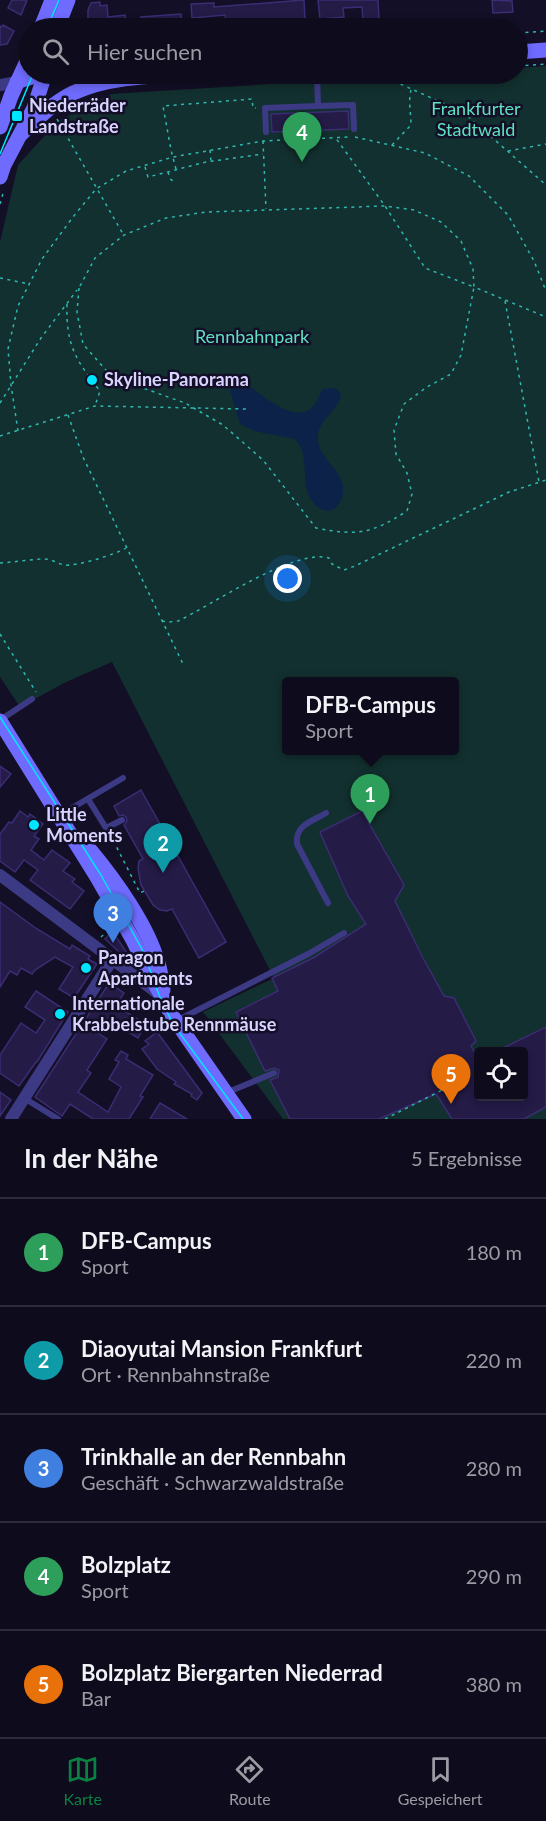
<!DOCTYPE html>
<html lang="de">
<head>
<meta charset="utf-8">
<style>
	body { margin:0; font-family:Lato,sans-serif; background:#171425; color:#f1f3f6 }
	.controls { position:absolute; right:18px; bottom:18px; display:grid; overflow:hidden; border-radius:6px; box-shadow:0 3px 9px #0003 }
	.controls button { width:54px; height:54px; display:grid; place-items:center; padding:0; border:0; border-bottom:2px solid #2e2b3b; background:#0e0b1c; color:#f1f3f6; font:30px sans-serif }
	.you { position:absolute; left:288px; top:579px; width:21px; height:21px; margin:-15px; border:4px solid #fff; border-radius:50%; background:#1a73e8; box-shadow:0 0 0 9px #1a73e833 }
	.badge { display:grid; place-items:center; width:39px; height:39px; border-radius:50%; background:#0b8043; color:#fff; font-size:20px; font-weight:700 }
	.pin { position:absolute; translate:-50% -50px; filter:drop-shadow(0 2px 3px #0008) }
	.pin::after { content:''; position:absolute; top:32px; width:21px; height:18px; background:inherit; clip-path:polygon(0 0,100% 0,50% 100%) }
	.popup { position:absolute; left:282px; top:677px; width:177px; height:78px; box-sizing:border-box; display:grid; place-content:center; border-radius:6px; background:#0e0b1c; filter:drop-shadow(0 2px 4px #0005); font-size:20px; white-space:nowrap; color:#9b9ba3 }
	.popup b { font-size:22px; color:#f1f3f6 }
	.popup::after { content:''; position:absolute; left:50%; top:100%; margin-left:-12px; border:12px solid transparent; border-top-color:#0e0b1c }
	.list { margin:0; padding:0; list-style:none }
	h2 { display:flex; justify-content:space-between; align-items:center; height:78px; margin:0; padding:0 24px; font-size:26px }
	h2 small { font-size:20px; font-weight:400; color:#9b9ba3 }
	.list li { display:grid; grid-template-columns:39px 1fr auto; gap:18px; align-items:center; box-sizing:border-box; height:108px; padding:0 24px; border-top:2px solid #2e2b3b }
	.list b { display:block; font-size:22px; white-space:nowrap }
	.list p { margin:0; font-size:20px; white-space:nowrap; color:#9b9ba3 }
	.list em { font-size:20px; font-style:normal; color:#9b9ba3 }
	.icon { flex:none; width:33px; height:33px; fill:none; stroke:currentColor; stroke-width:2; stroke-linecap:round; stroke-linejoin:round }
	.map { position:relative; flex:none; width:546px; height:1119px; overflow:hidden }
	.search { position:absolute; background:#0e0b1c; box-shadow:0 3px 9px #0003; left:18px; right:18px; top:18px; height:66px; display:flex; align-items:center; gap:15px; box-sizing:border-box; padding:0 21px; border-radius:33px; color:#9b9ba3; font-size:22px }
	.sheet { height:618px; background:#0e0b1c }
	nav { display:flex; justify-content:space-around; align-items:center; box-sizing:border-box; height:84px; border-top:2px solid #2e2b3b; background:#0e0b1c; font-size:16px; color:#9b9ba3 }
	nav a { display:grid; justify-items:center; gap:3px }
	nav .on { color:#0b8043 }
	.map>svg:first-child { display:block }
	.green { fill:#12302f; fill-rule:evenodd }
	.water { fill:#0c2248 }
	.building { fill:#241b47; stroke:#3b2d73; stroke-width:1.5 }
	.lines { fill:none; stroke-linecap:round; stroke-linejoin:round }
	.path { stroke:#2fb8b0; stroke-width:1.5; stroke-dasharray:3 4.5; stroke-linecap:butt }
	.lane { stroke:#3d3a85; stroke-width:6 }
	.street { stroke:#3d3a85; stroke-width:12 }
	.secondary { stroke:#6f6bff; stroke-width:15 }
	.tram { stroke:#00e5ff; stroke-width:1.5 }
	.poi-dot { fill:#00e5ff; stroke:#130f26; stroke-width:2 }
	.labels { text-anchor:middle; stroke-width:5; stroke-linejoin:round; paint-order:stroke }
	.poi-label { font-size:18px; font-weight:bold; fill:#d9d4ff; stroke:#130f26; text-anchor:start }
	.park-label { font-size:18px; fill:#5fe0c0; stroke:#130f26 }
</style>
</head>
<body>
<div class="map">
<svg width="546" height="1119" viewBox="0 0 546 1119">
	<rect width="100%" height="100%" fill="#130f26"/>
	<path class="green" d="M 546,66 L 546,1119 L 283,1119 L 203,1012 L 274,978 L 112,662 L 66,682 L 20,707 L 0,677 L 0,242 L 18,165 L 58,121 L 111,94 L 318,81 L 411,81 L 411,75 L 438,74 L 518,74 L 518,68 ZM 286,682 L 454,682 L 454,750 L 286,750 ZM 478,1052 L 524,1052 L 524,1096 L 478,1096 Z"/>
	<path class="water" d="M 243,381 C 257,391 292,423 310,409 C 317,404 319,396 322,389 L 336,388 L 341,394 C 339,410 321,418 318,434 C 315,453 334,464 341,479 C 350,500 330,525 312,501 C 302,488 307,466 302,451 C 301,446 298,443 295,439 L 254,431 L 240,424 L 230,390 L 235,382 Z"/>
	<g class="building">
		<path d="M 12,0 L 27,0 L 21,15 L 8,8 Z"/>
		<path d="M 304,0 L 305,21 L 227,27 L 225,15 L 192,18 L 191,4 L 214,3 L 214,7 Z"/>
		<path d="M 318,0 L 378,0 L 379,20 L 363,21 L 362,7 L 343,8 L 344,17 L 320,19 Z"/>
		<path d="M 492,0 L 512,1 L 513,12 L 493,13 Z"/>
		<path d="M 100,2 L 100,6 L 107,5 L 108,17 L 125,15 L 126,28 L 91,28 L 90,22 L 88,22 L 88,10 L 91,3 Z"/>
		<path d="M 181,14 L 182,28 L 141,28 L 141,17 Z"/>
		<path d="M 3,25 L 14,31 L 7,44 L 0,45 L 0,26 L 2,27 Z"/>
		<path d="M 348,111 L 349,129 L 272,132 L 271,114 Z"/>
		<path d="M 0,766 L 11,774 L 0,787 Z"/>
		<path d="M 141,790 L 226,942 L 199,958 L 172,909 L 167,911 L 160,910 L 153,905 L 141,885 L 138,869 L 139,861 L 143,859 L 124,825 L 127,821 L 126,817 L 123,815 L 119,816 L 114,806 Z"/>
		<path d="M 20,811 L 28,817 L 30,814 L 43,824 L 34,836 L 39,839 L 31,850 L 44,860 L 52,850 L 70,863 L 63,871 L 75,879 L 72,882 L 84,891 L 70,909 L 30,880 L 38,870 L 24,860 L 15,872 L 0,861 L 0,834 L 9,822 L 12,823 Z"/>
		<path d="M 362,811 L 404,885 L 395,901 L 423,958 L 444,996 L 454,998 L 476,1041 L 471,1046 L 478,1059 L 478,1096 L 497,1096 L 498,1100 L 505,1096 L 524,1096 L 524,1052 L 495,1052 L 546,1027 L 546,1107 L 524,1119 L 452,1119 L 436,1094 L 379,1119 L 290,1119 L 270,1080 L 278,1077 L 279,1070 L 274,1068 L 265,1071 L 236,1012 L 278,991 L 272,978 L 313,958 L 366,924 L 348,896 L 320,832 Z"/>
		<path d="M 0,902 L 37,929 L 70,949 L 72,945 L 90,956 L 88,959 L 97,964 L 74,998 L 59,989 L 73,967 L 55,957 L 35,970 L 32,974 L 21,968 L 17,975 L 10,971 L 0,987 Z"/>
		<path d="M 111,933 L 115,939 L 117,938 L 127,953 L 129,959 L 128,960 L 105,939 Z"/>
		<path d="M 109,983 L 124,993 L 116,1006 L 146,1024 L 138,1038 L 107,1019 L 98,1033 L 107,1039 L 87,1070 L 91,1073 L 78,1092 L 108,1112 L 121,1087 L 109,1079 L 119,1062 L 115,1060 L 121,1051 L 128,1055 L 126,1059 L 153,1075 L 140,1096 L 143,1097 L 129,1119 L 93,1119 L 70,1104 L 62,1116 L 35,1097 Z"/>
		<path d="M 36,991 L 68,1012 L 37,1062 L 36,1062 L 19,1086 L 0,1073 L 0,1055 L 21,1023 L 36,1033 L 45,1020 L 25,1007 Z"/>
		<path d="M 157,1032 L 202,1093 L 197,1100 L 191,1096 L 192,1094 L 174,1084 L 176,1082 L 157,1069 L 142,1049 L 149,1044 L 145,1041 Z"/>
		<path d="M 0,1092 L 11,1100 L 0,1116 Z"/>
		<path d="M 160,1103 L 187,1119 L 150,1119 Z"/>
	</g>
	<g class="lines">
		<g class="path">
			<path d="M 518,33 L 546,31"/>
			<path d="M 518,66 L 546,64"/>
			<path d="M 380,75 L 463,112 L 546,185"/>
			<path d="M 325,77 L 402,74"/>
			<path d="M 202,83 L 308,78"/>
			<path d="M 57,119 L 123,234"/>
			<path d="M 355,137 L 425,153 L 469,176 L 508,215 L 534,261 L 546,291"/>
			<path d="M 263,141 L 266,209"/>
			<path d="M 392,145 L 411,125 C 411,112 408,102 411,90"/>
			<path d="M 210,150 L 211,161"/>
			<path d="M 508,151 L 546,144"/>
			<path d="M 145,167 L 148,177 L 206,162 L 263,154"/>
			<path d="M 176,169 L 171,150 L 163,106 L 252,99 L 253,108 L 256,108"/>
			<path d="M 168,172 L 170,179 L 175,182"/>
			<path d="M 0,204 L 4,190"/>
			<path d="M 0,278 L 29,284"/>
			<path d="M 80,286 L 95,258 L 124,235 L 166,218 L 206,212 L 385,206 L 414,210 L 441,222 L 461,241 L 473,269 L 474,287 L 546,317"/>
			<path d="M 79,288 L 77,312 L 83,344 L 112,377 L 185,403 L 223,425 L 263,460 L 316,528 C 357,536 371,534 407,511 L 412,494 L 407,473 L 396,454 L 394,430 L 404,404 L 427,387 L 451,374 L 461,355 L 474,287 L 425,268 L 385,206 L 335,137"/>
			<path d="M 505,301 L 539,482"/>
			<path d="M 67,304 C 66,345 75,359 100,391 L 95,406"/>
			<path d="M 0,403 L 41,338 L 77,290"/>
			<path d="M 68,415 L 83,457 L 183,664"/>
			<path d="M 18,431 L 11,385 L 8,349 L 18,306 L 42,259 L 73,217 L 96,189 L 126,171 L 173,157 L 263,141 L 350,137"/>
			<path d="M 0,436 L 95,406 L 246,409"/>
			<path d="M 0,563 C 14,562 28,560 42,559 C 50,558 56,563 64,565 C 75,567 117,554 126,548"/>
			<path d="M 162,621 L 169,622 L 178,621 C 212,605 294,548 329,558 L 332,564 L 344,570 L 355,566 L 509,492 L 546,480"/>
			<path d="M 0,634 L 36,692"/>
			<path d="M 110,834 L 140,893 L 144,891"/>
			<path d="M 101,937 L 111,928"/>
			<path d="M 385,1119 L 452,1085"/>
		</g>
		<g class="lane">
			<path d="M 317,74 L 318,106 L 353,105 L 354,129"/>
			<path d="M 266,132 L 265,108 L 318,106"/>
			<path d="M 0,720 L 32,699"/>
			<path d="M 88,799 L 106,828 L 122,820"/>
			<path d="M 326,813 C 311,822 295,825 297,844 L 328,903"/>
			<path d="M 60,815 L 123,778"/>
			<path d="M 176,1021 L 310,953 L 344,933"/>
			<path d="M 228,1092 L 274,1073"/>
			<path d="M 24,1098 L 58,1119"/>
		</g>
		<g class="street">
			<path d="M 0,85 L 17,82"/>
			<path d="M 0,875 L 160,995"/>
			<path d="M 11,1119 L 112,960"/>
		</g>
		<g class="secondary">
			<path d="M 41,28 L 52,0"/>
			<path d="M 57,28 L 68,0"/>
			<path d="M 518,52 L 546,50"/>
			<path d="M 17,82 C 46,69 76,75 106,77"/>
			<path d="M 0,127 L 11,96 L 28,59"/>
			<path d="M 21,134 C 37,119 53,103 73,93 C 109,76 154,76 193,74"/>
			<path d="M 0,177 L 4,165 L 34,108 L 45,74"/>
			<path d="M 0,721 L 97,877 L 133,940 L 148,971 L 173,1017 L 244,1119"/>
			<path d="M 91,851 C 115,880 148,926 158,963 C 161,972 162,981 163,990"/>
		</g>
		<g class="tram">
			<path d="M 47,28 L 59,0"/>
			<path d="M 0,154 L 33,74"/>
			<path d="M 0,717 L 101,875 L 144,953 L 159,995 L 173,1024 L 243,1119"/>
		</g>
	</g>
	<g class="poi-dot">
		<rect x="11" y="110" width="12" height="12" rx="3"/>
		<circle cx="92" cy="380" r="6"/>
		<circle cx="34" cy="825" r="6"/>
		<circle cx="86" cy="968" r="6"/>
		<circle cx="60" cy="1014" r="6"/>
	</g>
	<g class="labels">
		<g class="poi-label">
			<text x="29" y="112">Niederräder<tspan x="29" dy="21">Landstraße</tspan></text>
			<text x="104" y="386">Skyline-Panorama</text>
			<text x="46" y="821">Little<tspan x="46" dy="21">Moments</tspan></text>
			<text x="98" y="964">Paragon<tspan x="98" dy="21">Apartments</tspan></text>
			<text x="72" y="1010">Internationale<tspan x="72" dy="21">Krabbelstube Rennmäuse</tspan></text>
		</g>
		<g class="park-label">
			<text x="476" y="115">Frankfurter<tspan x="476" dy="21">Stadtwald</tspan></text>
			<text x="252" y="343">Rennbahnpark</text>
		</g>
	</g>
</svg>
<div class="controls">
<button><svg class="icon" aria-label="locate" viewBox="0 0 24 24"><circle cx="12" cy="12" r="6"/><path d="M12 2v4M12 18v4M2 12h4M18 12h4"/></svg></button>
</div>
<div class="you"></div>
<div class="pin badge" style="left:370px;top:824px;background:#2e9e5b">1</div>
<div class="popup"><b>DFB-Campus</b>Sport</div>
<div class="pin badge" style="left:163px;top:873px;background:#0f9aa8">2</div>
<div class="pin badge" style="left:113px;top:943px;background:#3f7fe0">3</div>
<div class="pin badge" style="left:302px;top:162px;background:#2e9e5b">4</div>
<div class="pin badge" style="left:451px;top:1104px;background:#e8710a">5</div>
<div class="search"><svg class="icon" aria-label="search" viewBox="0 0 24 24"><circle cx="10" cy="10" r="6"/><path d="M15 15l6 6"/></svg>Hier suchen</div>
</div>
<section class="sheet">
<h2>In der Nähe<small>5 Ergebnisse</small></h2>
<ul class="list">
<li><span class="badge" style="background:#2e9e5b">1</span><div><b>DFB-Campus</b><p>Sport</p></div><em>180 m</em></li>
<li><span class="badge" style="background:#0f9aa8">2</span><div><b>Diaoyutai Mansion Frankfurt</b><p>Ort · Rennbahnstraße</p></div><em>220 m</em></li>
<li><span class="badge" style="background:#3f7fe0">3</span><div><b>Trinkhalle an der Rennbahn</b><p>Geschäft · Schwarzwaldstraße</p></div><em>280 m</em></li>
<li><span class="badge" style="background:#2e9e5b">4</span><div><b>Bolzplatz</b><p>Sport</p></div><em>290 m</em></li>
<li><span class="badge" style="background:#e8710a">5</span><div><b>Bolzplatz Biergarten Niederrad</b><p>Bar</p></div><em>380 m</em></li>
</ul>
</section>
<nav>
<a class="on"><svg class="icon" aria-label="map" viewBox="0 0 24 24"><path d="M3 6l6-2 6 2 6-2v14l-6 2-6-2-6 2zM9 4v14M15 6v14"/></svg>Karte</a>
<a><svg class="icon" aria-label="directions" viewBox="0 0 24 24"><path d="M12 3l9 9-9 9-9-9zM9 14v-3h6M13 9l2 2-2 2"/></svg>Route</a>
<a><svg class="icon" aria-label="saved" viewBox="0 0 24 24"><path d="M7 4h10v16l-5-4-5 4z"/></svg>Gespeichert</a>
</nav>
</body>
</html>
